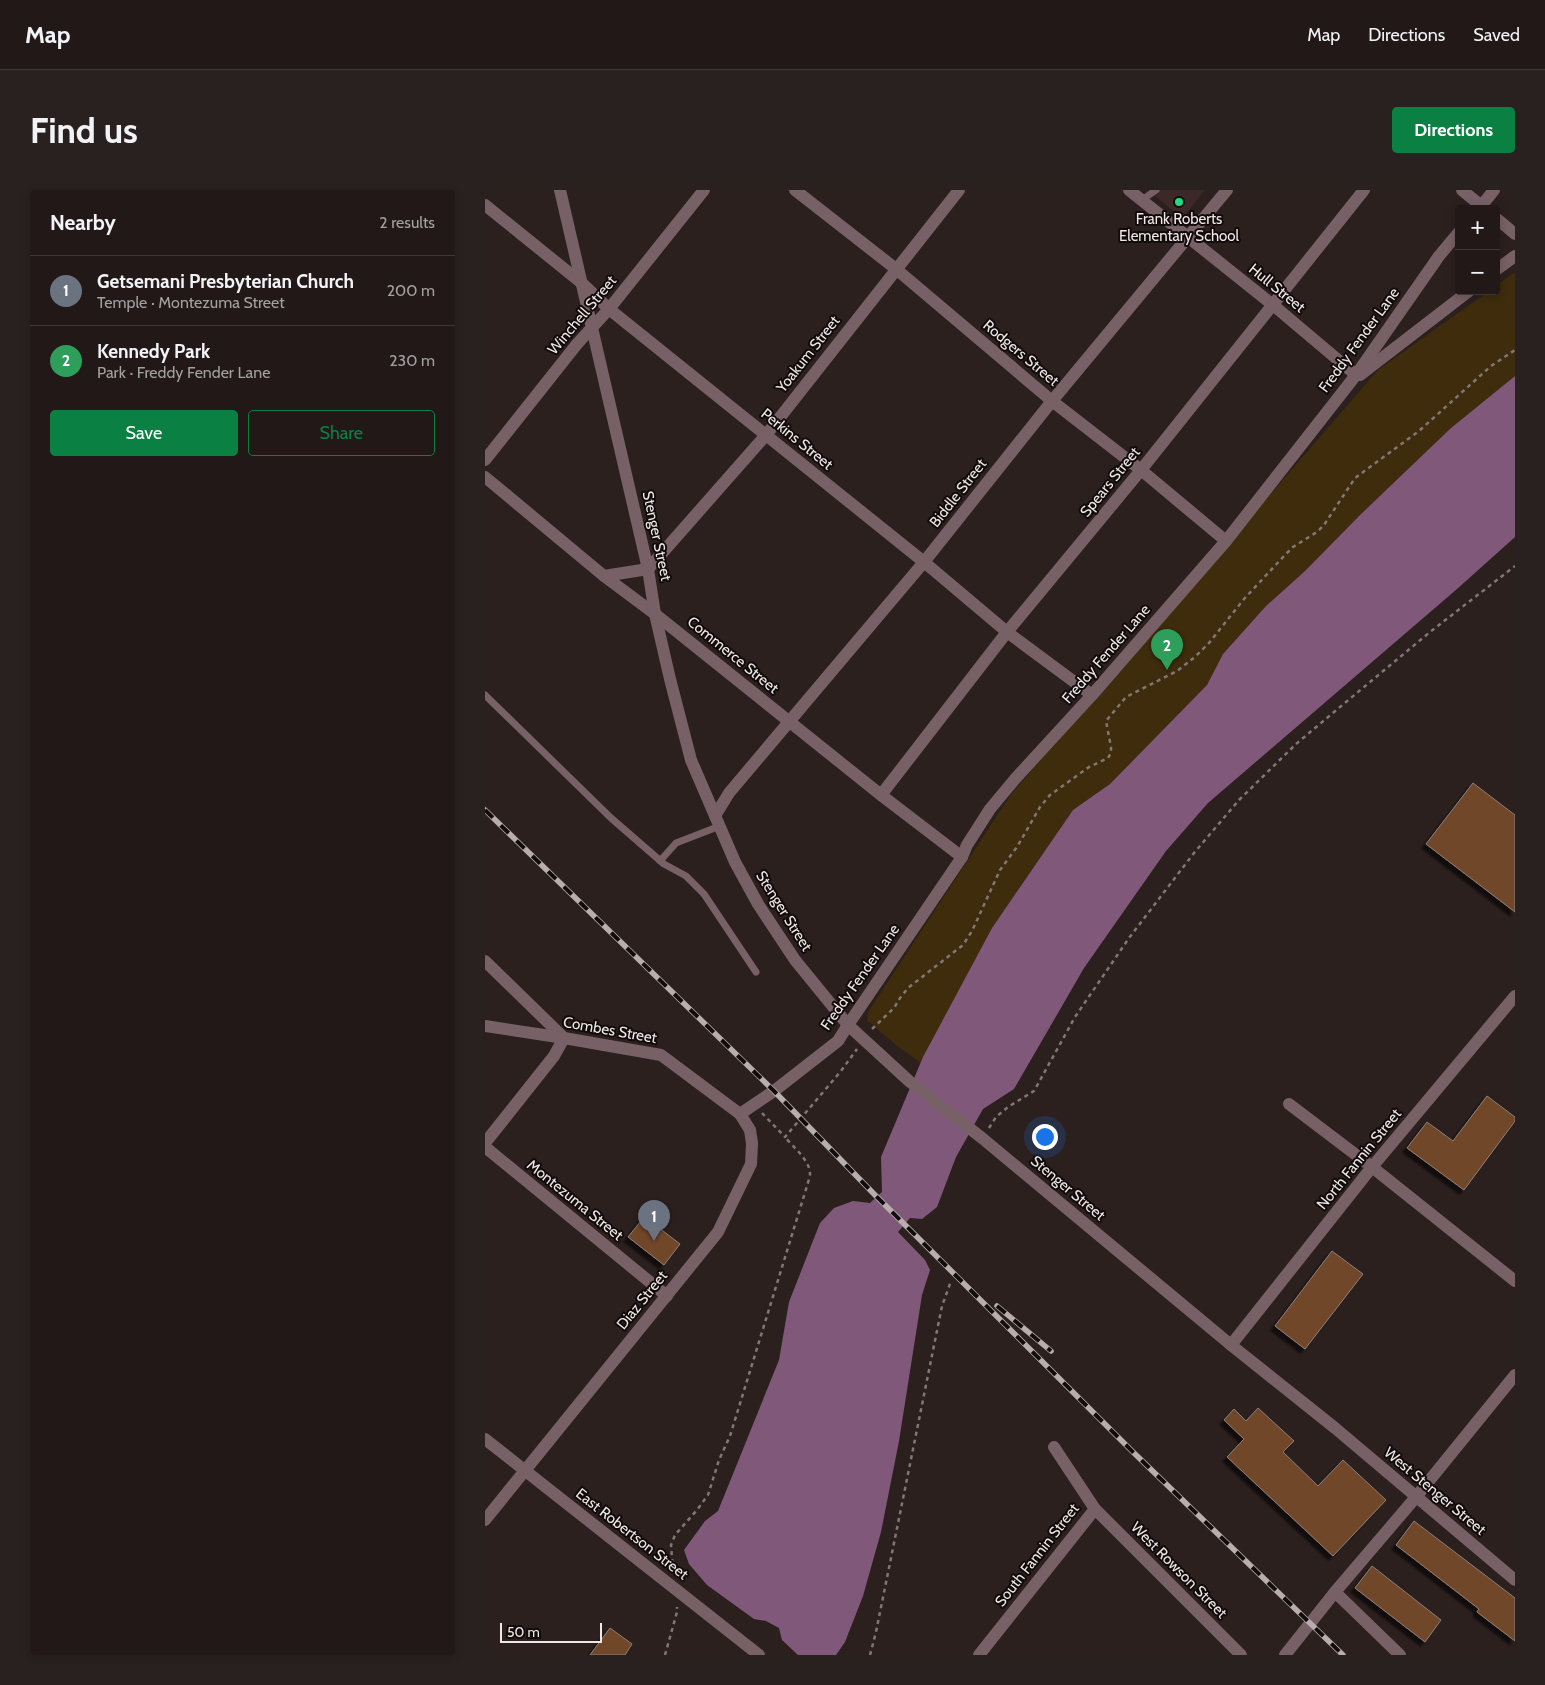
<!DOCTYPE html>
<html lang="en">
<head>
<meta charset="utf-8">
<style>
	body { margin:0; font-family:Cabin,sans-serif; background:#292120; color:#f1f3f6 }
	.controls { position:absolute; right:15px; top:15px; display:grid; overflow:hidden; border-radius:5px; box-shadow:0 2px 8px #0003 }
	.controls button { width:45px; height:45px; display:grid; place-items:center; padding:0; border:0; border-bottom:1px solid #3e3736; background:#211817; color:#f1f3f6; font:25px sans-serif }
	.scale { position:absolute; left:15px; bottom:12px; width:102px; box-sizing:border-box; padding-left:5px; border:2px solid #f0e8e7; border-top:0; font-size:14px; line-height:18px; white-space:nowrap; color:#f0e8e7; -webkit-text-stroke:4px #110b0b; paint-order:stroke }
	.you { position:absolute; left:559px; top:946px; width:18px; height:18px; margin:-12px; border:4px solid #fff; border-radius:50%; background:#1a73e8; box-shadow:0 0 0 8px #1a73e833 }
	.badge { display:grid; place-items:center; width:32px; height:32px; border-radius:50%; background:#0b8043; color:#fff; font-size:16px; font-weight:700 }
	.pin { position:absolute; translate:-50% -41px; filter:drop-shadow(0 1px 2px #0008) }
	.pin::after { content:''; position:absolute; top:26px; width:18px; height:15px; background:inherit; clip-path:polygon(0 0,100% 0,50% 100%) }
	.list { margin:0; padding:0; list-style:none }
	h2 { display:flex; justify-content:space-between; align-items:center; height:65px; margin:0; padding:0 20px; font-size:21px }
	h2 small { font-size:16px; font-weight:400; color:#a2a0a1 }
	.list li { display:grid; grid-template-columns:32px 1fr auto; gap:15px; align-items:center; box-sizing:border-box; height:70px; padding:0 20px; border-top:1px solid #3e3736 }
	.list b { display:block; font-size:19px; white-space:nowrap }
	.list p { margin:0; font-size:16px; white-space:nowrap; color:#a2a0a1 }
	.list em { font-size:16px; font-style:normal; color:#a2a0a1 }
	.actions { display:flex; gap:10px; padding:15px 20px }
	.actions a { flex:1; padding:11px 0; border:1px solid #0b8043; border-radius:5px; text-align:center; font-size:18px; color:#0b8043 }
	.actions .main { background:#0b8043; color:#fff }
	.map { position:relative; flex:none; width:1030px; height:1465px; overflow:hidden; border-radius:5px }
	header { display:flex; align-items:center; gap:30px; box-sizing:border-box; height:70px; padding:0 25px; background:#211817; border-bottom:1px solid #3e3736 }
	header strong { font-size:24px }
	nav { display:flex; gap:28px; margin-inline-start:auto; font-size:18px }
	.intro { display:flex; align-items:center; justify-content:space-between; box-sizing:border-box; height:120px; padding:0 30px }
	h1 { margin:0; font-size:35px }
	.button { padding:12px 22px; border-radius:5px; background:#0b8043; color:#fff; font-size:18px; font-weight:700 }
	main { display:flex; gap:30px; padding:0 30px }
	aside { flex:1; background:#211817; border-radius:5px; box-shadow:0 2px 8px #0003 }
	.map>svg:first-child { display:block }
	.built { fill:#3b2827 }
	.green { fill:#3e2c0d }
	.water { fill:#80587a }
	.building { fill:#71462c; stroke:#8c7f78; filter:url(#shadow) }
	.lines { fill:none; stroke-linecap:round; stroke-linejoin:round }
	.path { stroke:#817776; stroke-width:2.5; stroke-dasharray:4 4; stroke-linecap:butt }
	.service { stroke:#776066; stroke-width:7 }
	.minor { stroke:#776066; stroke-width:12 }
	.tertiary { stroke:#776066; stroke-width:12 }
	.rail-casing { stroke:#b7aead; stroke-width:5.5 }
	.rail { stroke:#110b0b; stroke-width:4; stroke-dasharray:11; stroke-linecap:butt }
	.poi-dot { fill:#21d887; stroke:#110b0b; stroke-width:2 }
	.labels { text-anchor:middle; stroke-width:4; stroke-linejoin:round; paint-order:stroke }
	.poi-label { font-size:15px; fill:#f0e8e7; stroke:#110b0b }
	.street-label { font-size:15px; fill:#f0e8e7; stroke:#110b0b }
</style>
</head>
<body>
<header>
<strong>Map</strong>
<nav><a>Map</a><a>Directions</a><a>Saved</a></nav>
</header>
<div class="intro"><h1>Find us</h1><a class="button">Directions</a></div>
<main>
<aside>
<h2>Nearby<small>2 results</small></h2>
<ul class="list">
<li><span class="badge" style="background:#6b7280">1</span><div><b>Getsemani Presbyterian Church</b><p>Temple · Montezuma Street</p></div><em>200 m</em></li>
<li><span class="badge" style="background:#2e9e5b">2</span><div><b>Kennedy Park</b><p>Park · Freddy Fender Lane</p></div><em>230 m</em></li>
</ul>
<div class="actions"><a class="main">Save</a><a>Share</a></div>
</aside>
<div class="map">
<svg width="1030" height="1465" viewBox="0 0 1030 1465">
	<defs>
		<filter id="shadow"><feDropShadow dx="-4.5" dy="4.5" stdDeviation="1" flood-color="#0009"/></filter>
	</defs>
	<rect width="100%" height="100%" fill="#2c201f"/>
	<path class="built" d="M 663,0 L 720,0 L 700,25 L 693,25 Z"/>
	<path class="green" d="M 1030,82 L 1030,186 L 966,238 L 875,325 L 820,381 L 781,416 L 738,464 L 722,495 L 625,594 L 588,620 L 507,738 L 436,873 L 411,855 L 382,830 L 383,822 L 527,603 L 893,180 L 1004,101 L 1011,101 L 1011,96 Z"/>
	<path class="water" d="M 1030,186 L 1030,347 L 972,399 L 723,613 L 681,661 L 599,778 L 529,899 L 498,919 L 471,967 L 452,1017 L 437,1029 L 425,1028 L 413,1042 L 440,1070 L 445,1080 L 437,1105 L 414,1251 L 396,1342 L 378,1406 L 360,1452 L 351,1465 L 313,1465 L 297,1450 L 294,1438 L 281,1431 L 269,1429 L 222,1395 L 204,1374 L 199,1360 L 220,1331 L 233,1321 L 294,1170 L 304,1112 L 335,1033 L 349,1018 L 368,1011 L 385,1013 L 397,1002 L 396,967 L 438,867 L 507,738 L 588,620 L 625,594 L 722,495 L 738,464 L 781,416 L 820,381 L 875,325 L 966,238 Z"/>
	<g class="building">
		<path d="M 988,593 L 1030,625 L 1030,722 L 941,654 Z"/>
		<path d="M 1002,906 L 1030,927 L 1030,931 L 979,1000 L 922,958 L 942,932 L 968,951 Z"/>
		<path d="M 165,1020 L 174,1028 L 169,1034 L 195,1054 L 179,1075 L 143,1047 Z"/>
		<path d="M 847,1061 L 878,1084 L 820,1159 L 790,1136 Z"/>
		<path d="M 773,1218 L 809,1251 L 798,1262 L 833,1296 L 858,1270 L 901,1310 L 848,1366 L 742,1267 L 759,1249 L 739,1230 L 749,1219 L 761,1231 Z"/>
		<path d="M 929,1331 L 1030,1408 L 1030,1451 L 992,1422 L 994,1419 L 911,1355 Z"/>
		<path d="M 887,1376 L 956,1430 L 940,1452 L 870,1398 Z"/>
		<path d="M 125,1438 L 147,1454 L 140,1465 L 105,1465 Z"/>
	</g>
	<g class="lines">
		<g class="path">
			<path d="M 387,839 L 409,818 L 415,808 L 423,798 L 478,755 L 487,741 L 515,680 L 532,657 L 555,617 L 565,605 L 604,577 L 623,568 L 626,563 L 626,557 L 621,531 L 641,507 L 692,481 L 710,467 L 724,453 L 759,409 L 799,366 L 808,357 L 832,342 L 839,335 L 870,288 L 934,241 L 1006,176 L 1030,160"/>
			<path d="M 277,923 L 300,947 L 356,881 L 372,859"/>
			<path d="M 504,938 L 511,927 L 523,917 L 549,901 L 590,827 L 644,748 L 709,663 L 754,610 L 811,554 L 855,517 L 945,442 L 1030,376"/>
			<path d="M 188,1381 L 186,1355 L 190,1345 L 212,1320 L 223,1305 L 234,1270 L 245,1246 L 322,996 C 323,992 325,987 325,984 C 325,970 308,957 300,947"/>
			<path d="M 180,1465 L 192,1422 L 192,1417"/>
			<path d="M 385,1465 L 391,1442 L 457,1116 L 466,1091"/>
		</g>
		<g class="service">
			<path d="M 657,10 L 671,0"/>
			<path d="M 0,505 L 126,628 L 179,674 L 201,686 L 219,704 L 271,782"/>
			<path d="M 175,671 L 191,653 L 235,636"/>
		</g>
		<g class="minor">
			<path d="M 310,0 L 411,79 L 567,211 L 656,280 L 741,351"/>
			<path d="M 644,0 L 788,115 L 871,185 L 875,185 L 984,101"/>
			<path d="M 977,0 L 1000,19"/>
			<path d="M 0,15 L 98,94 L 124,119 L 439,372 L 522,442 L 607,505"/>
			<path d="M 994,19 L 1009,0"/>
			<path d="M 1011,28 L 1030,44"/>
			<path d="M 1011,80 L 1030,66"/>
			<path d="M 0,270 L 92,154 L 124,119 L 219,0"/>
			<path d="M 0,287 L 119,386 L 170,424 L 396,605 L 477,667"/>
			<path d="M 119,386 L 163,379 L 281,245 L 474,0"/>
			<path d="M 396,605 L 522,442 L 656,280 L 879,0"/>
			<path d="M 230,626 L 244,603 L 439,372 L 567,211 L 742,0"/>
			<path d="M 0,771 L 79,848 L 69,866 L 0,953"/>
			<path d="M 363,835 L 477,667 L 482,655 L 505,619 L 530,589 L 607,505 L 741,351 L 871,185 L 954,66 L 974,42"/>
			<path d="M 804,914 L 887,977 L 1030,1091"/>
			<path d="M 0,957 L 182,1106"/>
			<path d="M 746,1155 L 887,977 L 1030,806"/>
			<path d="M 610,1319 L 756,1465"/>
			<path d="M 0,1330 L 233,1042 L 266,974 L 267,953 L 265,940 L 255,924"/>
			<path d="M 850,1402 L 915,1465"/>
			<path d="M 494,1465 L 610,1319 L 569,1257"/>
			<path d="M 800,1465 L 850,1402 L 931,1307 L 1030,1185"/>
		</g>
		<g class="tertiary">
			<path d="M 75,0 L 163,379 L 170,424 L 185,489 L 206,570 L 250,672 L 273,714 L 310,770 L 363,835 L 424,891 L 497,948 L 746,1155 L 850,1238 L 1030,1390"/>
			<path d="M 0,836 L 79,848 L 176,865 L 255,924 L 289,901 L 353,851 L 363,835"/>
			<path d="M 0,1249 L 274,1465"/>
		</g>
		<g class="rail-casing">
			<g id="rail">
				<path d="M 0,620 L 289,901 L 389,1004 L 650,1264 L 858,1465"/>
				<path d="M 512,1116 L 566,1161"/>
			</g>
		</g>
		<use href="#rail" class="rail"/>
	</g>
	<circle class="poi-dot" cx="694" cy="12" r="5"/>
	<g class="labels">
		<g class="poi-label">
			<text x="694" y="34">Frank Roberts<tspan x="694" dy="17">Elementary School</tspan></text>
		</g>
		<g class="street-label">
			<text transform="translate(792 98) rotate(39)" y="5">Hull Street</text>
			<text transform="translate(97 125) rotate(-50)" y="5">Winchell Street</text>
			<text transform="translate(874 150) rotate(-54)" y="5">Freddy Fender Lane</text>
			<text transform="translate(536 163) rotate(40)" y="5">Rodgers Street</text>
			<text transform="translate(323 164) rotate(-52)" y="5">Yoakum Street</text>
			<text transform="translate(312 249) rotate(39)" y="5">Perkins Street</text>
			<text transform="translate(625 292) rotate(-51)" y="5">Spears Street</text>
			<text transform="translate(473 303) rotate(-52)" y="5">Biddle Street</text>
			<text transform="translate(172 346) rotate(78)" y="5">Stenger Street</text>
			<text transform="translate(621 464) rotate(-49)" y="5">Freddy Fender Lane</text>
			<text transform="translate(248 465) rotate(39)" y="5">Commerce Street</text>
			<text transform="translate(299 721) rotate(58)" y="5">Stenger Street</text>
			<text transform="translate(375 787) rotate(-55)" y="5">Freddy Fender Lane</text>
			<text transform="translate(125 840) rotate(10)" y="5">Combes Street</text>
			<text transform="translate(874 969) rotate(-51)" y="5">North Fannin Street</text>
			<text transform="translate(583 998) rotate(40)" y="5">Stenger Street</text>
			<text transform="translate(90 1010) rotate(39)" y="5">Montezuma Street</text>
			<text transform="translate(157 1110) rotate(-51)" y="5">Diaz Street</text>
			<text transform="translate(950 1301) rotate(40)" y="5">West Stenger Street</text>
			<text transform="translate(147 1344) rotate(38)" y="5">East Robertson Street</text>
			<text transform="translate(552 1365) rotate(-52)" y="5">South Fannin Street</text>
			<text transform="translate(694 1380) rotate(45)" y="5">West Rowson Street</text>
		</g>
	</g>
</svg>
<div class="controls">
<button>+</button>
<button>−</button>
</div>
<div class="scale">50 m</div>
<div class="you"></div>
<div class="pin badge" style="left:169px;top:1051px;background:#6b7280">1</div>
<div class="pin badge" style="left:682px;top:480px;background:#2e9e5b">2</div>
</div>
</main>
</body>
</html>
